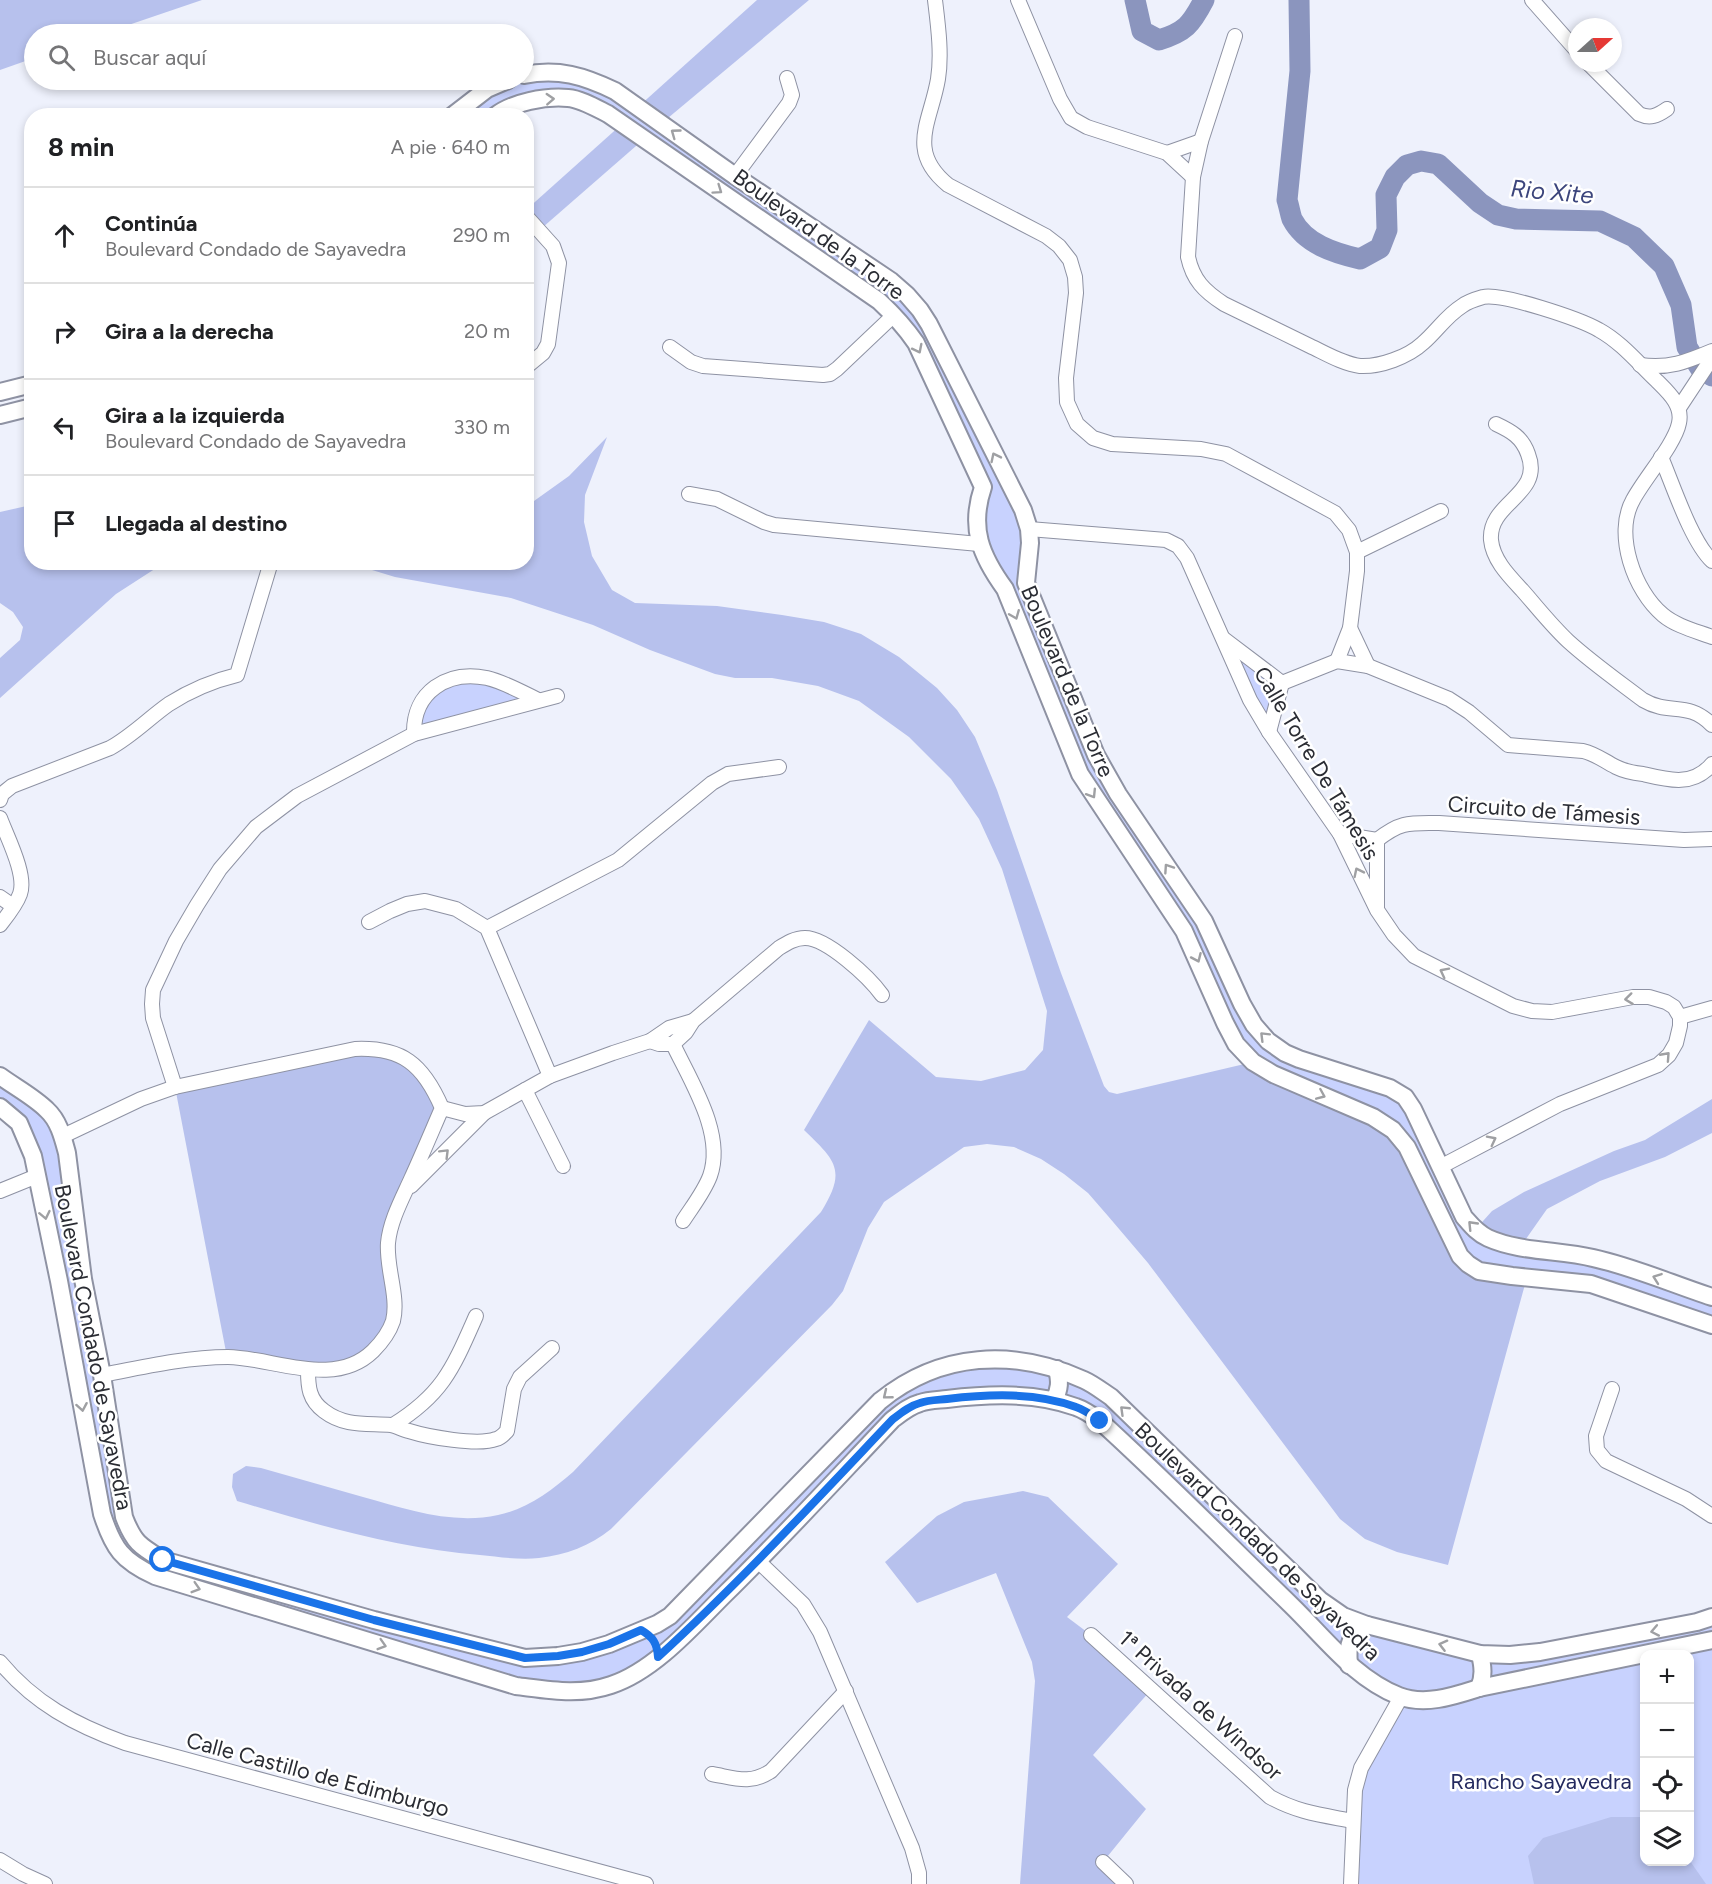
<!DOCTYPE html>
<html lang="es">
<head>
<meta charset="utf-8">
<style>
	body { margin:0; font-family:Figtree,sans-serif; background:#f2f2f2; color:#202124 }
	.controls { position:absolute; right:18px; bottom:18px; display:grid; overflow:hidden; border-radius:12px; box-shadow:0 3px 9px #0003 }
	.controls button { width:54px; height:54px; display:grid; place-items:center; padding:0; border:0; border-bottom:2px solid #e0e0e0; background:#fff; color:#202124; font:30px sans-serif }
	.compass { position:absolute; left:1568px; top:18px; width:54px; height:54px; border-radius:50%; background:#fff; box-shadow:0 3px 9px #0003; rotate:69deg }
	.stop { position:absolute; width:18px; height:18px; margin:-14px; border:4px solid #1a73e8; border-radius:50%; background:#fff }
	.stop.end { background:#1a73e8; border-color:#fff; box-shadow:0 2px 6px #0008 }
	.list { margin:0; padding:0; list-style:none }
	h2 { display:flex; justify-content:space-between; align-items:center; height:78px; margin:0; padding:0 24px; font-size:26px }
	h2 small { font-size:20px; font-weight:400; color:#757577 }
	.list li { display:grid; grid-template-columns:39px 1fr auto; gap:18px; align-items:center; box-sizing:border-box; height:96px; padding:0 24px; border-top:2px solid #e0e0e0 }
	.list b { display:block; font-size:22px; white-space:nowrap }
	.list p { margin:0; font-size:20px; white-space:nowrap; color:#757577 }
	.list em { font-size:20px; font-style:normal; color:#757577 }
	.icon { flex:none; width:33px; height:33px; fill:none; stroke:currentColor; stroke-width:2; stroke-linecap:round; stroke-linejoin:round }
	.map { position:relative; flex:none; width:1712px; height:1884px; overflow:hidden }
	.search { position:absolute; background:#fff; box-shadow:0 3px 9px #0003; left:24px; top:24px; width:510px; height:66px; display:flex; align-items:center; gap:15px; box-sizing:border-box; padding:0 21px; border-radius:33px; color:#757577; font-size:22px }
	.panel { position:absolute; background:#fff; box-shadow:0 3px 9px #0003; left:24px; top:108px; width:510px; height:462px; border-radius:24px }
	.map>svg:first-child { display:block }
	.green { fill:#c8d2fe; fill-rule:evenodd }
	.forest { fill:#b7c1ed }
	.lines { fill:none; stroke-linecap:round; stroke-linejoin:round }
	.river { stroke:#8b95be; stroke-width:21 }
	.minor-casing { stroke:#8e92a3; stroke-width:16 }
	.tertiary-casing { stroke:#8e92a3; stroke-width:20 }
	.minor { stroke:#fff; stroke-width:14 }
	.tertiary { stroke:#fff; stroke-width:16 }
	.oneway { stroke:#9fa0a3 }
	.route { stroke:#1a73e8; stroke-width:8 }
	.labels { text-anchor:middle; stroke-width:5; stroke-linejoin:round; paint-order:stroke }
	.street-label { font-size:22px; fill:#2a2c33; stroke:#fff }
	.park-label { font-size:22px; fill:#242a5f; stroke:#fff }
	.water-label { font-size:24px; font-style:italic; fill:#3c457c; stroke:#fff }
</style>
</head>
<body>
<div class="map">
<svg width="1712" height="1884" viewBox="0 0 1712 1884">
	<rect width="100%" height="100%" fill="#eef1fc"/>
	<g class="green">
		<path d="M 508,80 L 593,81 L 907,295 L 1023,510 L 1026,583 L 1096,755 L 1268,1041 L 1405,1097 L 1475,1230 L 1712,1297 L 1712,1325 L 1591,1284 L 1479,1271 L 1253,1062 L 1194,952 L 1091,793 L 979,544 L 983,487 L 916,343 L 879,301 L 569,98 L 495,115 L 452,116 Z"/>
		<path d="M 1223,638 L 1282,683 L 1269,732 Z"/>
		<path d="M 472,677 L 538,700 L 414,734 L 423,698 Z"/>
		<path d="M 0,1076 L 55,1120 L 120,1500 L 142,1547 L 374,1620 L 558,1656 L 657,1624 L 899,1385 L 982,1359 L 1085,1380 L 1343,1616 L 1480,1654 L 1712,1617 L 1712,1884 L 1351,1884 L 1355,1790 L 1401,1697 L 1386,1690 L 1121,1440 L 1054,1400 L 920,1402 L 635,1674 L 558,1691 L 155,1576 L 109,1534 L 33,1156 L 0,1107 ZM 1644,1654 L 1690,1654 L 1690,1862 L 1644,1862 Z"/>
	</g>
	<g class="forest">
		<path d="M 0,0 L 202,0 L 102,34 L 34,34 L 34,58 L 0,70 Z"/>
		<path d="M 757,0 L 809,0 L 662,123 L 638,107 Z"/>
		<path d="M 622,124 L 644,139 L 527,241 L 526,210 Z"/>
		<path d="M 607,437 L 585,495 L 584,522 L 592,556 L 612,590 L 635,603 L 717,606 L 782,615 L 824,622 L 861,634 L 899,657 L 937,688 L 957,710 L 975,737 L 997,790 L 1061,973 L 1104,1086 L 1109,1092 L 1117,1094 L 1253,1062 L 1393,1130 L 1468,1264 L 1527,1277 L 1448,1565 L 1397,1552 L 1365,1539 L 1340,1519 L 1148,1263 L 1108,1216 L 1088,1193 L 1064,1174 L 1041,1159 L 1014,1147 L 987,1144 L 964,1147 L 884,1202 L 868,1228 L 843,1291 L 832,1305 L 611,1529 C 590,1546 566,1555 539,1558 C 520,1560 499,1557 480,1555 C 397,1548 317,1525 237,1501 L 232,1487 L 233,1474 L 246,1466 L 261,1468 C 295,1478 329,1487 363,1497 C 406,1509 452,1525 498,1515 C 527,1509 551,1491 573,1472 L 821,1212 C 847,1170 836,1161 804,1130 L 869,1020 L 936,1077 L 981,1081 L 1025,1070 L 1043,1050 L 1047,1011 L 1002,869 L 979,819 L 951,779 L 909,737 L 859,701 L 818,686 L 772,678 L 735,678 L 715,674 L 650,650 L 593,625 L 511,598 L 395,577 L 349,563 L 526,562 L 527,506 L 569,476 Z"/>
		<path d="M 31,505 L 32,562 L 164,563 L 116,594 L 0,698 L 0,658 L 20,640 L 23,627 L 13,612 L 0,603 L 0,512 Z"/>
		<path d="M 355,1049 L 411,1063 L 442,1108 L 393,1222 L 393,1296 L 385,1339 L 347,1366 L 227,1357 L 175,1087 Z"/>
		<path d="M 1712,1099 L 1712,1133 L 1665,1157 L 1600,1181 L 1547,1209 L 1521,1246 L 1475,1230 L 1492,1211 L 1524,1192 L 1614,1151 L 1645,1140 Z"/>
		<path d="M 1023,1491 L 1048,1497 L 1118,1564 L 1067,1617 L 1091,1635 L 1151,1690 L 1093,1755 L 1146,1809 L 1103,1862 L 1126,1884 L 1020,1884 L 1035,1681 L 1032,1662 L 996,1573 L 917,1603 L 885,1562 L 937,1516 L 964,1502 Z"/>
		<path d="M 1611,1817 L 1644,1817 L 1644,1862 L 1690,1861 L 1706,1884 L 1534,1884 L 1528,1856 L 1543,1838 Z"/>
	</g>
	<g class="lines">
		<g class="river">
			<path d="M 1135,0 L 1142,31 L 1159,40 C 1185,32 1191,25 1204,0"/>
			<path d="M 1299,0 L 1300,71 L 1287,200 C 1289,206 1290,213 1292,219 C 1305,244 1334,253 1360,259 L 1380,248 L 1387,230 L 1386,195 L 1395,177 L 1407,165 L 1421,161 L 1438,164 L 1480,203 L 1498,215 L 1516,219 L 1600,221 L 1634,237 L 1664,266 L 1681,305 L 1687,347 L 1700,368 L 1712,376"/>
		</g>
		<g class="minor-casing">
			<g id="minor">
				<path d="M 935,0 C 938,25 942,54 938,79 C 931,121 906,151 948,185 L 1046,236 L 1059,246 L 1070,260 L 1075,277 L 1076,293 L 1066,378 L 1067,402 L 1077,424 L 1093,438 L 1112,444 L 1201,449 L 1226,454 L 1335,513 L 1349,530 L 1357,552 L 1357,571 L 1350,628 L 1337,661"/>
				<path d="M 1018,0 L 1060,99 L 1071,118 L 1087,127 L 1167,153 L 1193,177"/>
				<path d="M 1532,0 L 1577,51"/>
				<path d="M 1235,36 L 1201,141 L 1193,177 L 1188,257 C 1193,280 1204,291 1224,304 C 1253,318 1281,332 1310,346 C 1325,353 1343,364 1360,366 C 1380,367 1408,357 1423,343 C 1437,331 1446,316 1462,306 C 1467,302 1476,299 1483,297 C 1503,293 1580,319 1599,330 C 1621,342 1639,364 1657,381 C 1668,392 1683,405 1679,423 C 1675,444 1644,479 1633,500 C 1614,534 1634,591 1663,615 C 1676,626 1696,631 1712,637"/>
				<path d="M 1588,63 L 1639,114 C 1650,119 1657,116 1667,109"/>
				<path d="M 1167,153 L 1201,141"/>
				<path d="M 735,176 L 789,103 L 792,95 L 787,78"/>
				<path d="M 526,216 L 553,246 L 559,263 L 548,344 L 543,353 L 526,367"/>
				<path d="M 670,347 L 691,362 L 703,366 L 823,375 L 830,374 L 837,369 L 894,315"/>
				<path d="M 1640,365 C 1669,369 1686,362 1712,351"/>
				<path d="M 1679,408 L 1712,358"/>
				<path d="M 1496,424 C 1511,431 1522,437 1528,454 C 1544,495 1488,502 1491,540 C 1493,560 1509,576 1522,590 C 1537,607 1551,625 1568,641 C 1591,662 1618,681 1643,700 C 1670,716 1687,700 1712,725"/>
				<path d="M 1661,457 C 1673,485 1691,541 1712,561"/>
				<path d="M 689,494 L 717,499 L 764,522 L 774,525 L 979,544"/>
				<path d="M 1029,529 L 1166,540 L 1178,546 L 1187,558 L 1250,700 L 1269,732 L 1340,834 L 1377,910 L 1394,935 L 1414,956 L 1513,1006 L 1532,1011 L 1552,1012 L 1633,997 L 1649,997 L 1666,1002 L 1674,1007 L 1680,1017 L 1680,1026 L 1676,1043 L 1669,1055 L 1658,1065 L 1560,1104 L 1440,1167"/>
				<path d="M 1357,552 L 1441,511"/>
				<path d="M 1350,628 L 1368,666"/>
				<path d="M 1224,639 L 1282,683"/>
				<path d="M 1282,683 L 1337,661 L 1368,666 L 1449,699 L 1469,712 L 1508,745 L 1583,751 C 1596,754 1604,761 1616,767 C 1624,771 1634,773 1643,774 C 1668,780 1693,787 1712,764"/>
				<path d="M 1269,732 L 1282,683"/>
				<path d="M 414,734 C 413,692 447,670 487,678 C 504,682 522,692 538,700"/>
				<path d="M 0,800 L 2,794 L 12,786 L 110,748 C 132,736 149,718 169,704 C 191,690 212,681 237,675 L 271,562"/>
				<path d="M 0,818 C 7,837 27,875 20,894 C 16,905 7,916 0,925"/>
				<path d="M 1340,834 L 1377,840"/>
				<path d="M 1377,840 C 1401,821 1410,823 1439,823 L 1684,840 L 1712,839"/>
				<path d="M 1377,840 L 1377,907"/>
				<path d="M 0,897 L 13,906"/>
				<path d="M 369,922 L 390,911 L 407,904 L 425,901 L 456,909 L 487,928 L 550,1076"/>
				<path d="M 487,928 L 618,860 L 712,783 L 728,774 L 779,767"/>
				<path d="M 1680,1017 L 1712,1008"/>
				<path d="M 650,1041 L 659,1044 L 673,1044 L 686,1032 L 693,1021 L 779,948 C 787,943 795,938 805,938 C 827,938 869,977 882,995"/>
				<path d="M 673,1044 C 691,1082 725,1134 710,1176 C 704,1192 692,1207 683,1221"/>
				<path d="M 175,1087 L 153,1018 L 152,1004 L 153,990 L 176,941 L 197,905 L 220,869 L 256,827 L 297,796 L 414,734 L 557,696"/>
				<path d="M 525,1090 L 563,1166"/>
				<path d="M 442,1108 L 465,1114 L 484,1113 L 550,1076 L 613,1053 L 650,1041 L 669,1028 L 693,1021"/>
				<path d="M 63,1136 L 141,1099 L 175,1087 L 355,1049 C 402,1047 423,1064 442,1108 C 432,1131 422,1155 411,1179 C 402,1199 390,1221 388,1243 C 386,1268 399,1297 393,1321 C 389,1333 382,1342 373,1351 C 334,1389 275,1358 228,1357 C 186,1357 143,1367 102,1375"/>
				<path d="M 411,1186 L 484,1113"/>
				<path d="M 0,1191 L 37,1176"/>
				<path d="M 308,1370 C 308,1387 309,1400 324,1411 C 345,1427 367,1423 391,1425 C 397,1426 403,1430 409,1431 C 428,1437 478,1446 496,1439 C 501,1438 504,1434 507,1431 L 514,1389 L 520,1377 L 552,1348"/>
				<path d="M 1612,1389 L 1596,1436 L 1597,1450 L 1606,1461 L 1686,1499 L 1712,1516"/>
				<path d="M 393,1425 C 443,1394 453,1368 476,1316"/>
				<path d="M 758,1561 L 803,1604 L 820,1632 L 912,1848 L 919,1873 L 919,1884"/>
				<path d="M 1091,1635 L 1270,1797 C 1299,1813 1322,1815 1353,1821"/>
				<path d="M 0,1662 C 34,1703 75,1725 125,1743 L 646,1884"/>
				<path d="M 712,1774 C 735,1778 750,1785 771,1771 L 846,1691"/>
				<path d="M 0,1860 L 23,1874 L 45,1884"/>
				<path d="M 1103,1862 L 1126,1884"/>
				<path d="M 1351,1884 L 1355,1790 L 1361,1768 L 1401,1697"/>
			</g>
		</g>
		<g class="tertiary-casing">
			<g id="tertiary">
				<path d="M 524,75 C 558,68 584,76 615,91 L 735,176 L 891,281 L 907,295 L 920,310 L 929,324 L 1023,510 L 1029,529 L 1030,543 L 1026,583 L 1096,755 L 1118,794 L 1204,921 L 1242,1004 L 1254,1025 L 1268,1041 L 1285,1053 L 1299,1059 L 1390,1088 L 1405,1097 L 1413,1109 L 1464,1217 C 1471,1225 1477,1233 1488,1238 C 1519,1252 1560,1250 1593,1258 C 1634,1267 1672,1284 1712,1297"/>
				<path d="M 452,116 L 487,89 L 508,80"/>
				<path d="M 495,116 C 513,102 545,96 568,98 C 581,99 596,108 608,114 L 879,301 C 893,314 905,327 916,343 L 983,487 C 969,528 981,556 1005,589 L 1080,774 L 1184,931 L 1225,1023 L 1236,1044 L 1253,1062 L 1273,1074 L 1373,1117 L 1393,1130 L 1407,1147 L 1460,1256 L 1468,1264 L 1479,1271 L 1512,1276 L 1591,1284 L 1712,1325"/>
				<path d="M 0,392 L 32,384"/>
				<path d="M 0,415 L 32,407"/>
				<path d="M 0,1076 C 15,1087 34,1097 47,1110 C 59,1121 63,1138 67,1153 L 83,1279 L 102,1375 L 124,1517 C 134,1543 140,1546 163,1560 L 374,1620 L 525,1658 L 558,1656 L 582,1652 L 609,1644 L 657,1624 L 670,1616 L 880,1401 C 940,1352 1014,1348 1084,1380 C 1093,1384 1102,1391 1111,1397 L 1320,1600 L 1343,1616 L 1367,1625 L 1480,1654 L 1510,1655 L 1540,1652 L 1697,1622 L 1712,1617"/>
				<path d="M 0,1107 L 19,1123 L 33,1156 L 59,1281 L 102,1514 C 113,1548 122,1561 155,1576 L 516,1686 C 549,1690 579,1696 611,1685 C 654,1671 693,1626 724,1595 C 782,1538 837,1478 892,1420 C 901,1413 909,1406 920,1403 C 928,1400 938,1400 947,1399 C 989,1394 1036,1392 1076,1407 C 1085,1410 1093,1416 1100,1421 C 1166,1481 1228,1544 1291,1605 C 1325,1638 1354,1678 1399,1696 C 1425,1706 1454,1696 1479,1688 L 1712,1640"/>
				<path d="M 1054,1400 C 1060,1389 1060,1381 1057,1369"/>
				<path d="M 1349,1665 C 1347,1643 1349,1638 1367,1625"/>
				<path d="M 1479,1688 C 1484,1676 1483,1667 1480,1654"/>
			</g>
		</g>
		<use href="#minor" class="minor"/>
		<use href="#tertiary" class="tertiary"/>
	</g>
	<defs><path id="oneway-chevron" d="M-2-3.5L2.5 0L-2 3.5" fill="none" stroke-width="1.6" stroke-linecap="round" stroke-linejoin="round" transform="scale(1.5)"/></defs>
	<g class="oneway">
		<use href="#oneway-chevron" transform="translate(550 99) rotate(-3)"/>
		<use href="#oneway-chevron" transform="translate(675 133) rotate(-144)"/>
		<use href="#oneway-chevron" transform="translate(718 190) rotate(35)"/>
		<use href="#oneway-chevron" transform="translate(918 349) rotate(63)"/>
		<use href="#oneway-chevron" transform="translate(995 457) rotate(-116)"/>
		<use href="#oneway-chevron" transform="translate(1015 615) rotate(68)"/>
		<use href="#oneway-chevron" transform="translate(1092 794) rotate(58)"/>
		<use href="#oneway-chevron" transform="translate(1168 868) rotate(-124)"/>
		<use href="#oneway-chevron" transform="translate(1358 872) rotate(-116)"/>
		<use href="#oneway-chevron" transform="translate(1197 958) rotate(66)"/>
		<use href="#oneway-chevron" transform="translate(1444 972) rotate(-153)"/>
		<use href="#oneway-chevron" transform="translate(1629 999) rotate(173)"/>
		<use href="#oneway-chevron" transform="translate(1264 1036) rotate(-135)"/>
		<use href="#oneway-chevron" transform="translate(1666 1056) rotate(-48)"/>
		<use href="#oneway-chevron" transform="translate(1321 1095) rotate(23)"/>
		<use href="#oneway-chevron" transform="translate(1492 1140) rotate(-27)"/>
		<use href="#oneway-chevron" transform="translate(445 1153) rotate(-45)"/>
		<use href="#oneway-chevron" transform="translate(45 1215) rotate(78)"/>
		<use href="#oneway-chevron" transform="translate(1472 1225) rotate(-134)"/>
		<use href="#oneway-chevron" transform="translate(1657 1278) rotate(-160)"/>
		<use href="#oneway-chevron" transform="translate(887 1395) rotate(141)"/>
		<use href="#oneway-chevron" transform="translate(82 1407) rotate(80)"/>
		<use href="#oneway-chevron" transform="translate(1124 1410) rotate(-136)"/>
		<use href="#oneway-chevron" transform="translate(196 1588) rotate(17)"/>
		<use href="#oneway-chevron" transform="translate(1655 1631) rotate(169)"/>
		<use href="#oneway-chevron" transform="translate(382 1645) rotate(17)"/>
		<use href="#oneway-chevron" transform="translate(1443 1645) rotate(-166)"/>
	</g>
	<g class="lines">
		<path class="route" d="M 163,1560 L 374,1620 L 525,1658 L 558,1656 L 582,1652 L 609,1644 L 641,1630 C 653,1637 657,1643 658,1657 C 740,1582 816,1500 892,1420 C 901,1413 909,1406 920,1403 C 928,1400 938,1400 947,1399 C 989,1394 1036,1392 1076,1407 C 1085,1410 1093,1416 1100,1421"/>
	</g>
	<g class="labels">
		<g class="street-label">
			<text transform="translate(819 234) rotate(36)" y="8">Boulevard de la Torre</text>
			<text transform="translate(1068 681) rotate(67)" y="8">Boulevard de la Torre</text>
			<text transform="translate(1317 763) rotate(59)" y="8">Calle Torre De Támesis</text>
			<text transform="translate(1544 810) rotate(4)" y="8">Circuito de Támesis</text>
			<text transform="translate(94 1347) rotate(79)" y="8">Boulevard Condado de Sayavedra</text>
			<text transform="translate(1258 1541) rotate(44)" y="8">Boulevard Condado de Sayavedra</text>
			<text transform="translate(1201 1705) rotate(42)" y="8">1ª Privada de Windsor</text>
			<text transform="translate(318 1774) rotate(15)" y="8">Calle Castillo de Edimburgo</text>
		</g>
		<g class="park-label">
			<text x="1541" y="1789">Rancho Sayavedra</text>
		</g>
		<g class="water-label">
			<text transform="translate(1552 192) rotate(5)" y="8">Rio Xite</text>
		</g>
	</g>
</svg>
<div class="controls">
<button>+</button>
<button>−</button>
<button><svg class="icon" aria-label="locate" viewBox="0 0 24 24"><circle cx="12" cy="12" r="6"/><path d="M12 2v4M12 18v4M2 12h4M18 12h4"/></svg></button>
<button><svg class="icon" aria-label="layers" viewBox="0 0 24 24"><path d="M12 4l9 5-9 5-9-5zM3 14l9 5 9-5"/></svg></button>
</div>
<svg class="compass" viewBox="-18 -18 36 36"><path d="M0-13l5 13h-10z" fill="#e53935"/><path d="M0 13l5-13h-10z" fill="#757577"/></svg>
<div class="stop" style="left:163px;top:1560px"></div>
<div class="stop end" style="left:1100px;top:1421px"></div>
<div class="search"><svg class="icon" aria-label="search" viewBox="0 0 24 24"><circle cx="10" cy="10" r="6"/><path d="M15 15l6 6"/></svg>Buscar aquí</div>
<section class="panel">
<h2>8 min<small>A pie · 640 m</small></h2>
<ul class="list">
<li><svg class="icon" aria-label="ahead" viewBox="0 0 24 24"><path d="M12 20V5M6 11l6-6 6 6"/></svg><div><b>Continúa</b><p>Boulevard Condado de Sayavedra</p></div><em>290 m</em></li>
<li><svg class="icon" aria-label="right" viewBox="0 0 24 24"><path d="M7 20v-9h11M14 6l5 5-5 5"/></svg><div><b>Gira a la derecha</b></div><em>20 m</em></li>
<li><svg class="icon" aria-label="left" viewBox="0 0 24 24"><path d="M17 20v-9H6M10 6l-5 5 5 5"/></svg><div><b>Gira a la izquierda</b><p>Boulevard Condado de Sayavedra</p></div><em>330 m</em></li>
<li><svg class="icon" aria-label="arrive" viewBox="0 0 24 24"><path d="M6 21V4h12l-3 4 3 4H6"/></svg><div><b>Llegada al destino</b></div></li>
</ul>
</section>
</div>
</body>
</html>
